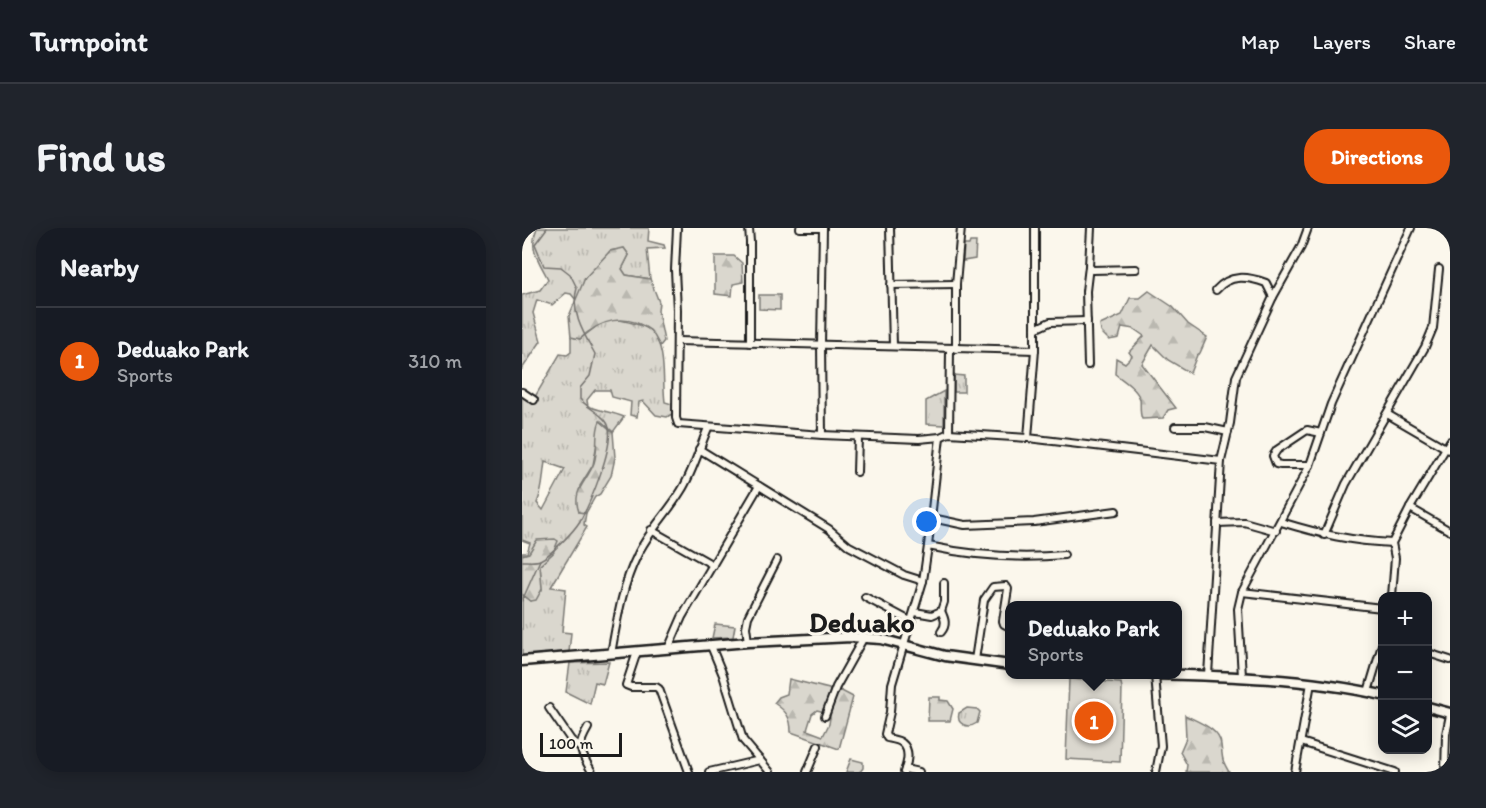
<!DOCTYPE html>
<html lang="en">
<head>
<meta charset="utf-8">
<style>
	body { margin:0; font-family:Itim,sans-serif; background:#20242c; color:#f1f3f6 }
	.controls { position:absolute; right:18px; bottom:18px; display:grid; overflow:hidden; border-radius:12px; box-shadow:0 3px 15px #0003 }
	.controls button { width:54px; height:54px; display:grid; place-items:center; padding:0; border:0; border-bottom:2px solid #363941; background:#171b24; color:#f1f3f6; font:30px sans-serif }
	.scale { position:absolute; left:18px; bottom:15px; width:82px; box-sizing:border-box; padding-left:6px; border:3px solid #1c1c1c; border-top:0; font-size:16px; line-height:21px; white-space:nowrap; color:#1c1c1c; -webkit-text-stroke:4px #fbf7ec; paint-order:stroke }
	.you { position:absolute; left:405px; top:294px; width:21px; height:21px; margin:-15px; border:4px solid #fff; border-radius:50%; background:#1a73e8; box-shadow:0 0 0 9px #1a73e833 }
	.badge { display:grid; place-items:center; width:39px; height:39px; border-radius:50%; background:#ea580c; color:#fff; font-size:20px; font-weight:700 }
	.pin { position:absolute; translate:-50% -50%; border:3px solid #fff; box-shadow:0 2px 6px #0006 }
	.popup { position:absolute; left:483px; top:373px; width:177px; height:78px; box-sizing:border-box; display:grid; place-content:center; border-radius:12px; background:#171b24; filter:drop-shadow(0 2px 4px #0005); font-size:20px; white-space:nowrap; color:#9ea1a6 }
	.popup b { font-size:22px; color:#f1f3f6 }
	.popup::after { content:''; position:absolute; left:50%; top:100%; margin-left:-12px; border:12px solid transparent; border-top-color:#171b24 }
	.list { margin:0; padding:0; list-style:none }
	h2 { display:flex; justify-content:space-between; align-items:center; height:78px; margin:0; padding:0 24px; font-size:26px }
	h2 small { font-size:20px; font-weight:400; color:#9ea1a6 }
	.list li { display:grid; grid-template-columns:39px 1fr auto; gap:18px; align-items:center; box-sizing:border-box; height:108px; padding:0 24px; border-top:2px solid #363941 }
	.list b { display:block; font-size:22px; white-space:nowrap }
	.list p { margin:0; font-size:20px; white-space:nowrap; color:#9ea1a6 }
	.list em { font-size:20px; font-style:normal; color:#9ea1a6 }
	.icon { flex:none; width:33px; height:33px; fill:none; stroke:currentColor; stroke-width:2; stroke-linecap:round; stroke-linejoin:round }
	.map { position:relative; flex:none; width:928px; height:544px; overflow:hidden; border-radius:24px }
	header { display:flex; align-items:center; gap:36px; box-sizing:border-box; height:84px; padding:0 30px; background:#171b24; border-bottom:2px solid #363941 }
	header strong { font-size:28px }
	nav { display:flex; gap:33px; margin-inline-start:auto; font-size:21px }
	.intro { display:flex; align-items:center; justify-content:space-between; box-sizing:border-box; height:144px; padding:0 36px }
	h1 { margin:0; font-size:42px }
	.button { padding:15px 27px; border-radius:24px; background:#ea580c; color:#fff; font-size:21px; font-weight:700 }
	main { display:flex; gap:36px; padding:0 36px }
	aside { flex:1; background:#171b24; border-radius:24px; box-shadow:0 3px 15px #0003 }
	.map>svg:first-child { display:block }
	.grass { fill:url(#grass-tufts); stroke:#7b7a75; stroke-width:1.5; fill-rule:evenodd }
	.forest { fill:url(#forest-firs); stroke:#7b7a75; stroke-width:1.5 }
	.green { fill:#dad7ce; stroke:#7b7a75; stroke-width:1.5 }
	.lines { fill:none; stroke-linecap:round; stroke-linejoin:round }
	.stream { stroke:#74726e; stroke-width:1.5 }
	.street-casing { stroke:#1c1c1c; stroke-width:10 }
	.secondary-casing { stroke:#1c1c1c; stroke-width:13 }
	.street { stroke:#fbf7ec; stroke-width:6 }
	.secondary { stroke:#fbf7ec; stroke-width:8 }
	.labels { text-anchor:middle; stroke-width:6; stroke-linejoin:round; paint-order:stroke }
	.district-label { font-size:28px; font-weight:bold; fill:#1c1c1c; stroke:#fbf7ec }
</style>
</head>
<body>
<header>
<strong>Turnpoint</strong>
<nav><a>Map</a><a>Layers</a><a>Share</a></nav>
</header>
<div class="intro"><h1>Find us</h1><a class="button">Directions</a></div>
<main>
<aside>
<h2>Nearby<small></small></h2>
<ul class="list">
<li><span class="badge">1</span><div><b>Deduako Park</b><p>Sports</p></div><em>310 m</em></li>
</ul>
</aside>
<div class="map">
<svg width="928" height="544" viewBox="0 0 928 544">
	<defs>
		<pattern id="grass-tufts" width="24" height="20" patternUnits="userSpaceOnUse" patternTransform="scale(1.5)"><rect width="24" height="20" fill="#dad7ce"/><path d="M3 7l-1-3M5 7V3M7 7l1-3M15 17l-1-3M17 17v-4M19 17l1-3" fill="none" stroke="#bab8b0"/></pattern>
		<pattern id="forest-firs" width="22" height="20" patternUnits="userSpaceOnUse" patternTransform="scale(1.5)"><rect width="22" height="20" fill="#dad7ce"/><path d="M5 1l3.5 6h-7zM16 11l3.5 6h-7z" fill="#bab8b0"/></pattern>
	</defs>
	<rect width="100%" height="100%" fill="#fbf7ec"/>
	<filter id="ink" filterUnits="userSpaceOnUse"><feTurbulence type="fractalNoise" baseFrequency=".0167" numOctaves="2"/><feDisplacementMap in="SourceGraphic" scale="12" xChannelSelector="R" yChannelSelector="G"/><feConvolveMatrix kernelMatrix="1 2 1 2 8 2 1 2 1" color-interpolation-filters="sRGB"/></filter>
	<g filter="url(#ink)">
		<g class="grass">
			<path d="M 15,0 L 127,0 L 126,13 L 142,17 L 143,20 L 125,21 L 128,51 L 104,47 L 100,41 L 107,27 L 102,20 L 88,23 L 54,72 L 49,66 L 44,65 L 30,77 L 15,72 L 11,85 L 19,113 L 0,141 L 0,67 L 18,62 L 26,51 C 17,33 6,20 15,0 Z"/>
			<path d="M 448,14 L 454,14 L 453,31 L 441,33 L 442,17 L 447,17 Z"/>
			<path d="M 237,67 L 258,67 L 258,82 L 237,81 Z"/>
			<path d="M 94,91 C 105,94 122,96 130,104 C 145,121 140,153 143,174 L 150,176 L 150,186 L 145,189 L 134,187 L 121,173 L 117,174 L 115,189 L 108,187 L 109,174 L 90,169 L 88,162 L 73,162 L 65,172 L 66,178 C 78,183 90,184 102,189 L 91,204 L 79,193 L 71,237 L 58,258 L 57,284 L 64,285 L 62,297 L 65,299 L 29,359 L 44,361 L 40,404 L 49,405 L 47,424 L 0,428 L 0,366 L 9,373 L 20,362 L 18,337 L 31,325 L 0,327 L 0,325 L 5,325 L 8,315 L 0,312 L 0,167 L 10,174 L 38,126 L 45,127 L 49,124 L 49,109 L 58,111 L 79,95 ZM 23,234 L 43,241 L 21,282 L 15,275 C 22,259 20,251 23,234 Z"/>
			<path d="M 432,147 L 442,148 L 442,164 L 432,164 Z"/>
			<path d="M 422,163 L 422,197 L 404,196 L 404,173 Z"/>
			<path d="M 193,396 L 213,398 L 211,409 L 190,410 Z"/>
			<path d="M 87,434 L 81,456 L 73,454 L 68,476 L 44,464 L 48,435 Z"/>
			<path d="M 445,480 L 455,481 L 458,484 L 455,495 C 446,501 434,497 437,485 Z"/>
		</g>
		<g class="forest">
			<path d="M 102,20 L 107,27 L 100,41 L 104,47 L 128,51 L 137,74 L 136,83 L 142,113 L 138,118 C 135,113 132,106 128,102 C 104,84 77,92 58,111 L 49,109 L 47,88 L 63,50 L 88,23 Z"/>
			<path d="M 193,28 L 212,28 L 220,35 L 221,54 L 211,56 L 210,68 L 193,66 Z"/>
			<path d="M 627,63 L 651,79 L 666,96 L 685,109 L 678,125 L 675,127 L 668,145 L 646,132 L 631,117 L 620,136 L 654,180 L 646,182 L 641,190 L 620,191 C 617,184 619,178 618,171 C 615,161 601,152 593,146 L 594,130 L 603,135 L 610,128 L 607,124 L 622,108 L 612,101 L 600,99 L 597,110 L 587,112 L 579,104 L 578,97 L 600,87 L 608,70 L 618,70 Z"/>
			<path d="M 78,193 L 91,204 L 93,230 L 89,248 L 78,266 L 73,269 L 64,285 L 57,284 C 49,262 65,254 72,235 C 77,220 72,206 78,193 Z"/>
			<path d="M 33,311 L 36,313 L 31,325 L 18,337 L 20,361 L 14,372 L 9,373 L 0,366 L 0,327 L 7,325 L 15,312 Z"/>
			<path d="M 267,451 L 307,461 L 310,467 L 303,484 L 295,482 L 290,486 L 285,502 L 301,508 L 307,496 L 312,463 L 316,461 L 331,469 L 317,521 L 269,504 C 269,489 264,483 252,475 L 257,469 L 265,466 Z"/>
			<path d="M 407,469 L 418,469 L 418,472 L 426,473 L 431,481 L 428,493 L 406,493 Z"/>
			<path d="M 663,487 C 676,494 698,501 699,517 C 701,532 699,530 707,544 L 664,544 L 665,537 L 658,524 L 664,510 Z"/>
			<path d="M 329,531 L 341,534 L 341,540 L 338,544 L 324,544 Z"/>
		</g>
		<path class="green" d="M 547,451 L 599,455 L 600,460 L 598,534 L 544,531 Z"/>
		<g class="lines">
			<g class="stream">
				<path d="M 0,333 C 5,333 14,334 18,332 C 29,327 52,303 58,293 C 69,274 91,220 87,200 C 85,188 66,181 58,171 L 58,160 L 68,148 L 73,126 C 62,106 48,84 55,60 L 48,46 L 39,39 L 22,38 L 13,16 L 25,0"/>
				<path d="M 0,373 L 18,332"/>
			</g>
			<g class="street-casing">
				<g id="street">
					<path d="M 155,0 L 153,42 L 155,82 L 154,190 L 156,196 L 300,207 L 397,211 L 418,209 L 427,205 L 506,210"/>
					<path d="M 227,0 L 228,14 L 228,115"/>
					<path d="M 278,0 L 301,0"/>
					<path d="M 368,0 L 371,118"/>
					<path d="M 513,0 L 513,122 L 506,210 L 699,233 L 686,447"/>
					<path d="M 569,0 L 567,38 L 570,42 L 614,41"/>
					<path d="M 369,57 L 434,56"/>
					<path d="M 694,62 C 708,46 725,48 744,55 L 751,69 L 714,149 L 708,195 L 699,233"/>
					<path d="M 751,69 L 779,19 L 786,0"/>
					<path d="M 513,101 L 528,94 L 565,93"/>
					<path d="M 155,113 L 513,122"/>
					<path d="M 434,121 L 434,56 L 439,0"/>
					<path d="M 566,137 L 564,63 L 567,38"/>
					<path d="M 0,164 L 12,172"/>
					<path d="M 865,186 L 927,222"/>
					<path d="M 653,199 L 683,199 L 706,204"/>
					<path d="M 427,205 L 428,122"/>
					<path d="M 300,207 L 299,117 L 301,0"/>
					<path d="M 177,221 L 307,301 L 327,318 L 382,347 L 401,353"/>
					<path d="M 788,237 L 759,237 L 754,236 L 751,228 L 755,222 L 785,202 L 799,205"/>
					<path d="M 335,244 L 336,209"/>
					<path d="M 888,280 L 928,303"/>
					<path d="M 410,290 L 443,297 L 512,294 L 594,283"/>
					<path d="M 759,294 C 798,306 829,313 870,315"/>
					<path d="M 695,295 L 722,294 L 754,303"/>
					<path d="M 129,302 L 191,337"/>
					<path d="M 802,307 L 824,256 L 903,119 L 911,100 L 917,41"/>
					<path d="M 406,318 C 452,328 495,331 542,327"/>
					<path d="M 720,364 L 860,380"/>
					<path d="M 870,368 L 873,330 L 870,315 L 888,280 L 928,213"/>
					<path d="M 343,369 L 390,394"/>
					<path d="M 393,384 L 410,387 L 419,383 L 422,374 L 422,355"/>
					<path d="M 419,404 C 425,397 423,391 419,383"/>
					<path d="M 226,414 L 224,399 L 226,389 L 255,332"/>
					<path d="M 189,418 L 201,447 L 221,512 L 248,544"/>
					<path d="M 146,421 L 160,389 L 237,258"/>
					<path d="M 115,424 L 104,457 L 109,459 L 134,459 L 137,461 L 167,544"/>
					<path d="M 906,425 L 928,432"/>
					<path d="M 89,426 C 95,393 100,358 115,328 C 126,304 145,286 159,263 C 171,244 177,221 186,200"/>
					<path d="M 453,432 L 462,372 L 471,359 L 484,358 L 486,361 L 481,393 L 482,396 L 488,399"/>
					<path d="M 633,447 L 639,518 L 634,544"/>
					<path d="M 720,448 L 716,381 L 720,364 L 788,237 L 809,176 L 889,0"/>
					<path d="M 846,464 L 860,417"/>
					<path d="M 27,480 L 49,512 L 57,519"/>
					<path d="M 303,488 L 314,459 L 342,409"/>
					<path d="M 66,500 C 53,522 59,523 70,544"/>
					<path d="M 779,514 L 873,544"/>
					<path d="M 383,541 L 397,544"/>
					<path d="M 187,544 L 238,532"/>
					<path d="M 285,544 L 296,518"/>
					<path d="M 382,544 C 385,536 389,522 380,515 C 377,512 369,511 365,510 L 363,506 L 368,484 L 370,456 L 401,353 L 406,318 L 418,209"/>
					<path d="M 773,544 L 789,455"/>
					<path d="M 923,544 L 924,506 L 928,487"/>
				</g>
			</g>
			<g class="secondary-casing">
				<g id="secondary">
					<path d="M 0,433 L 226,414 L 329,409 L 359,411 L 423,428 L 488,437"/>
					<path d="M 628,446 C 706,448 784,450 860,467"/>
					<path d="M 906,479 L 928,485"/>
				</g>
			</g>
			<use href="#street" class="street"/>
			<use href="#secondary" class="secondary"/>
		</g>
	</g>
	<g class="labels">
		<g class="district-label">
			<text x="340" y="404">Deduako</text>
		</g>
	</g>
</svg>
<div class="controls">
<button>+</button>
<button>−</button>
<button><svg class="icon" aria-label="layers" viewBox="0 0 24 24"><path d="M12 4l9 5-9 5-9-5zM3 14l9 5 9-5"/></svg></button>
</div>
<div class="scale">100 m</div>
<div class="you"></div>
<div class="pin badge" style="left:572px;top:493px">1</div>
<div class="popup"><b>Deduako Park</b>Sports</div>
</div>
</main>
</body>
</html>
